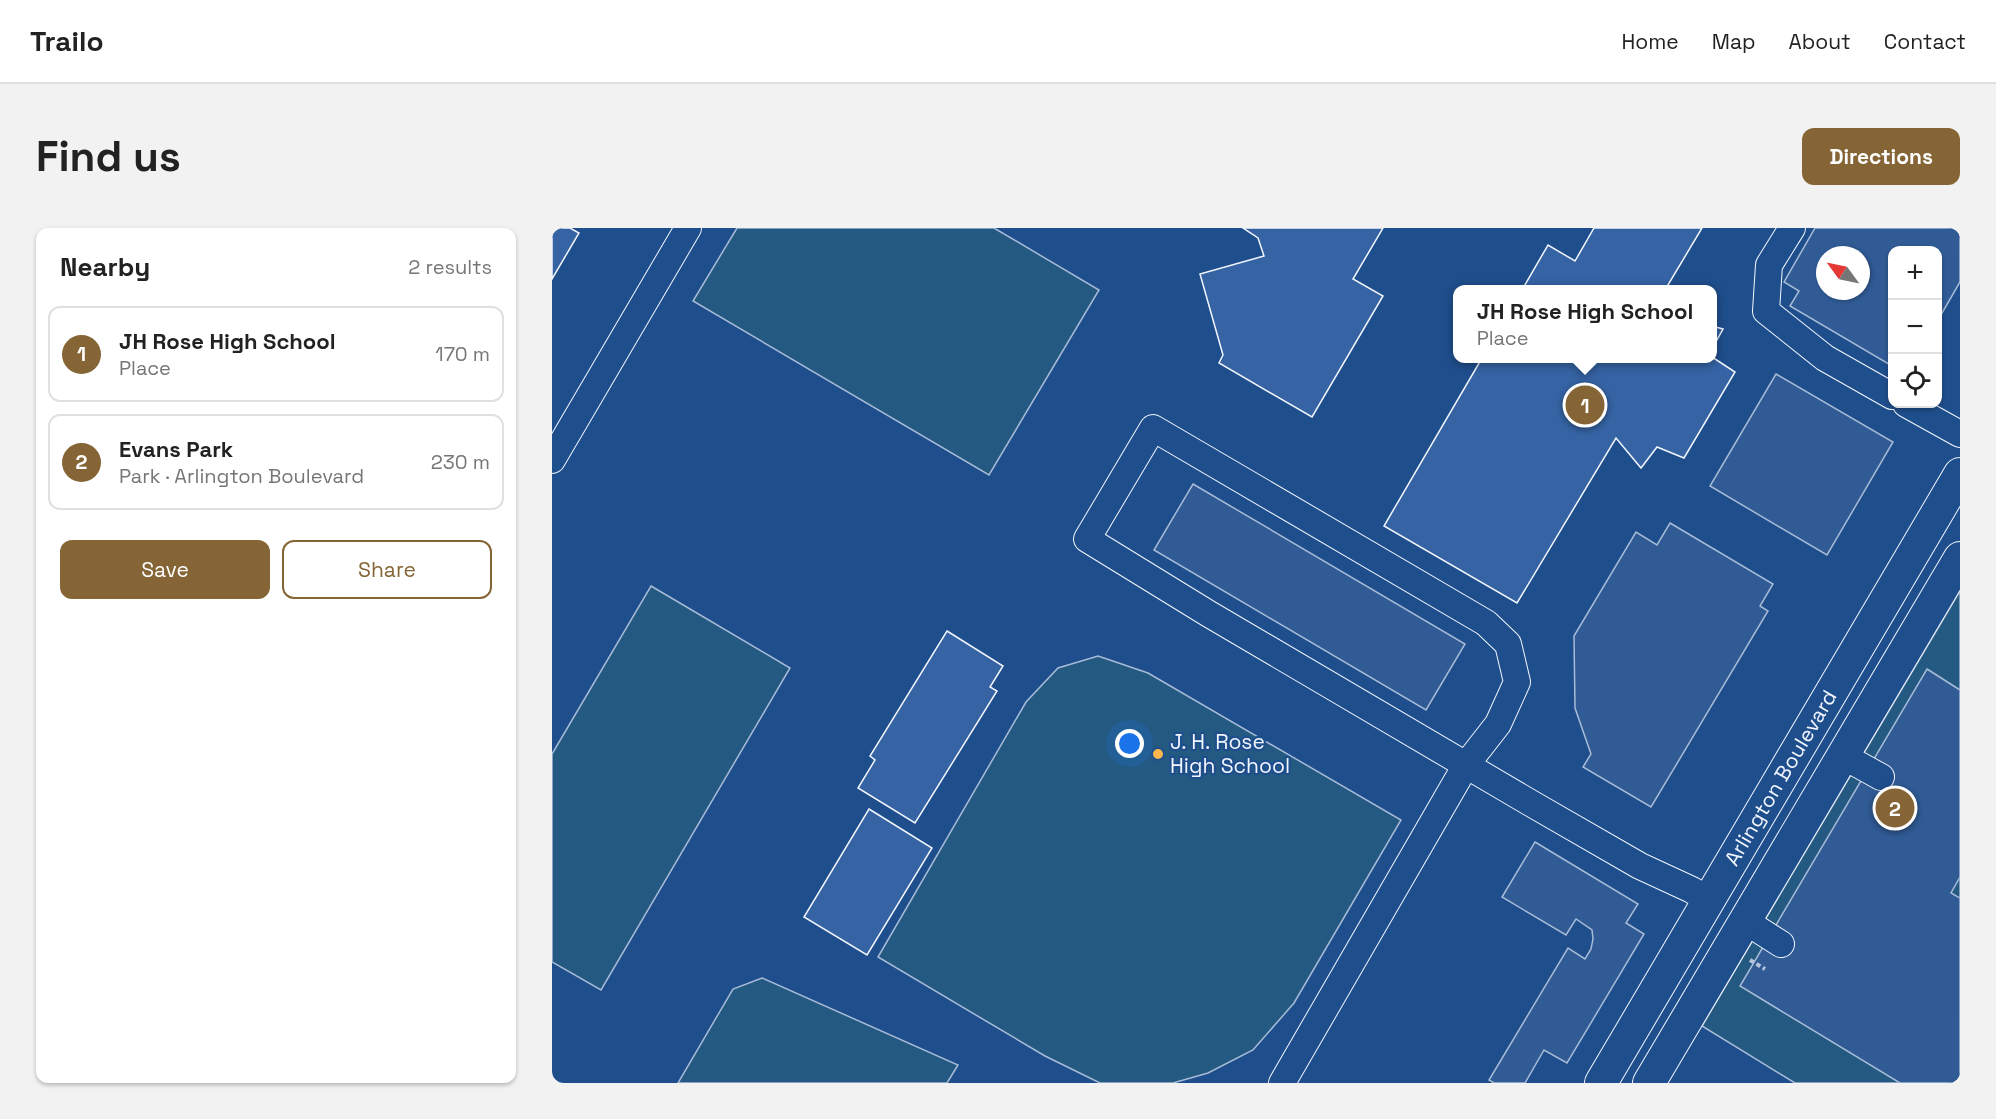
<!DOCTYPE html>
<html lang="en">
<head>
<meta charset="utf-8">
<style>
	body { margin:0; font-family:"Space Grotesk",sans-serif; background:#f2f2f2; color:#222 }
	.controls { position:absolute; right:18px; top:18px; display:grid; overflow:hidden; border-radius:12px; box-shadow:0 2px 4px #0004 }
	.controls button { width:54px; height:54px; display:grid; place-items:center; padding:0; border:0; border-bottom:2px solid #e0e0e0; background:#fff; color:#222; font:30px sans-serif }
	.compass { position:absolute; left:1264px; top:18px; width:54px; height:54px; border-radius:50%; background:#fff; box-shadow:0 2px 4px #0004; rotate:303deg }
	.you { position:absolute; left:578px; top:516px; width:21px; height:21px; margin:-15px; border:4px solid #fff; border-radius:50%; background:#1a73e8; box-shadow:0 0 0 9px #1a73e833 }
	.badge { display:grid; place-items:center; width:39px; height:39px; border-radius:50%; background:#856535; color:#fff; font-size:20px; font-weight:700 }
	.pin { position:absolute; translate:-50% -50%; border:3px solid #fff; box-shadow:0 2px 6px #0006 }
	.popup { position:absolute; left:901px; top:57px; width:264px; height:78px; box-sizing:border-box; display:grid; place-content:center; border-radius:12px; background:#fff; filter:drop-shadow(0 2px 4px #0005); font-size:20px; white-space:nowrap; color:#767676 }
	.popup b { font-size:22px; color:#222 }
	.popup::after { content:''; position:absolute; left:50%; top:100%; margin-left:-12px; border:12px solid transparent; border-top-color:#fff }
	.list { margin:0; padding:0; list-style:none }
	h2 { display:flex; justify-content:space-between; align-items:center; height:78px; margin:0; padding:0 24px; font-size:26px }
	h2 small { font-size:20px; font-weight:400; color:#767676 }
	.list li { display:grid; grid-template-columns:39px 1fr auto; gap:18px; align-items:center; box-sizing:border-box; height:96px; margin:0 12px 12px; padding:0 12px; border:2px solid #e0e0e0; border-radius:12px }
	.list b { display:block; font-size:22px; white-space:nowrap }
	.list p { margin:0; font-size:20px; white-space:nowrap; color:#767676 }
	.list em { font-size:20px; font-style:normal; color:#767676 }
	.actions { display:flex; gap:12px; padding:18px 24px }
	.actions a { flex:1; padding:14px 0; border:2px solid #856535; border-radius:12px; text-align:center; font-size:21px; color:#856535 }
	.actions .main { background:#856535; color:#fff }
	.icon { flex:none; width:33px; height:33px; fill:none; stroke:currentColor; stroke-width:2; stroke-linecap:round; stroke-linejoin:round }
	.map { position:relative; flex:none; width:1408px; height:855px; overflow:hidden; border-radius:12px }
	header { display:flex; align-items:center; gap:36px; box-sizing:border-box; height:84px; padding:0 30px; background:#fff; border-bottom:2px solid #e0e0e0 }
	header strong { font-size:28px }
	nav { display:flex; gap:33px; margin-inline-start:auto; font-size:21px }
	.intro { display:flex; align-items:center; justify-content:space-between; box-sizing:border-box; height:144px; padding:0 36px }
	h1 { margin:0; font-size:42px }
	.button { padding:15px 27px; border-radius:12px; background:#856535; color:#fff; font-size:21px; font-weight:700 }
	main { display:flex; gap:36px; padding:0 36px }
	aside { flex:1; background:#fff; border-radius:12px; box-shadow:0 2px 4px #0004 }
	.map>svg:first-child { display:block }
	.park { fill:#245a82; stroke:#a8bbd7; stroke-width:1.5 }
	.parking { fill:#305b95; stroke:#a8bbd7; stroke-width:1.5; fill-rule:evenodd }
	.building { fill:#3563a3; stroke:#f2f6ff; stroke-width:1.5 }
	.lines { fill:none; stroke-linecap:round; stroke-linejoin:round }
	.minor-casing { stroke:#f2f6ff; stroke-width:28 }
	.major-casing { stroke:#f2f6ff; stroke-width:34 }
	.path { stroke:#b3c4dc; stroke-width:4; stroke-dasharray:4.5 3; stroke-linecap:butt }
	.minor { stroke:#1f4e8c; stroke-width:26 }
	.major { stroke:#1f4e8c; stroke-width:32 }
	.poi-dot { fill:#ffb74d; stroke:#1f4e8c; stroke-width:2 }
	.labels { text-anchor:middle; stroke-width:4.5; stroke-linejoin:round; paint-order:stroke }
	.poi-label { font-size:21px; fill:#f2f6ff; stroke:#1f4e8c; text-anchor:start }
	.street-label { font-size:21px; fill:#f2f6ff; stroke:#1f4e8c }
</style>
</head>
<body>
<header>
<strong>Trailo</strong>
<nav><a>Home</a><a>Map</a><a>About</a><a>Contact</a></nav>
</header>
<div class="intro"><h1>Find us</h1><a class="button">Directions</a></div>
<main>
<aside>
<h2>Nearby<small>2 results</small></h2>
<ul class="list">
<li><span class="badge">1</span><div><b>JH Rose High School</b><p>Place</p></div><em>170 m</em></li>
<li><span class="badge">2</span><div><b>Evans Park</b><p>Park · Arlington Boulevard</p></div><em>230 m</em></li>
</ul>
<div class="actions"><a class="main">Save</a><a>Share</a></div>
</aside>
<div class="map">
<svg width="1408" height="855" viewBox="0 0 1408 855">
	<rect width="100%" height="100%" fill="#1f4e8c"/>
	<g class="park">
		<path d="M 185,0 L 442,0 L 547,62 L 437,247 L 141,73 Z"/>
		<path d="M 99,358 L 238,440 L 49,762 L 0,734 L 0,526 Z"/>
		<path d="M 1408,363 L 1408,855 L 1243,855 L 1150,798 Z"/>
		<path d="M 546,428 L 596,445 L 849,592 L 742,775 L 701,822 L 656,845 L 621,855 L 548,855 L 493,828 L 326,729 L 474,474 L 506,440 Z"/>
		<path d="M 210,750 L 406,837 L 395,855 L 126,855 L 181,761 Z"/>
	</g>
	<g class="parking">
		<path d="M 1263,0 L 1408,0 L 1408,54 L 1386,92 L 1386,22 L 1340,22 L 1340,138 L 1238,78 L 1247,63 L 1232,54 ZM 1273,27 L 1309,27 L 1309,63 L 1273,63 Z"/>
		<path d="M 1224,146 L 1341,214 L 1275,327 L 1158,258 Z"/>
		<path d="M 641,256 L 913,416 L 874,482 L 602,322 Z"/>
		<path d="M 1118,295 L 1221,356 L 1208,378 L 1216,383 L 1099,579 L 1031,539 L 1039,526 L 1023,480 L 1022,408 L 1084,304 L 1105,317 Z"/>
		<path d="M 1375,441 L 1408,462 L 1408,649 L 1399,665 L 1408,670 L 1408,855 L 1348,855 L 1188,758 Z"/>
		<path d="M 983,614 L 1086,676 L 1074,695 L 1092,706 L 1015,835 L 992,822 L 973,855 L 942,855 L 937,852 L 1016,720 L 1033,731 L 1039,721 L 1041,711 L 1040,702 L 1024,691 L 1014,707 L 950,669 Z"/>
	</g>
	<g class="building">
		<path d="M 0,0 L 18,0 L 27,5 L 0,51 Z"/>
		<path d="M 691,0 L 831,0 L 801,51 L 831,68 L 760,189 L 667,135 L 671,127 L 648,46 L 712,28 L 706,10 Z"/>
		<path d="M 1042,0 L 1150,0 L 1113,62 L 970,62 L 996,17 L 1023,33 Z"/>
		<path d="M 1160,98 L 1171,101 L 1160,121 Z"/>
		<path d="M 1160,129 L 1183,144 L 1132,230 L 1105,219 L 1089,240 L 1064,210 L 965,375 L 832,298 L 930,130 Z"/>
		<path d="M 395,403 L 451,438 L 438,459 L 445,463 L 363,595 L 306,560 L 323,532 L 318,528 Z"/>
		<path d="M 317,581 L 380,620 L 315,727 L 252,689 Z"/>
	</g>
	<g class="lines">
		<g class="minor-casing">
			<g id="minor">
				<path d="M 1240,0 L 1217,37 L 1214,83 L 1273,130 L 1340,168"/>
				<path d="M 1354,176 L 1408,206"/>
				<path d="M 0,232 L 136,0"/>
				<path d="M 1291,528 L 1329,549"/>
				<path d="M 1193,693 L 1229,716"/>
				<path d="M 730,855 L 914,537 L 946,496 L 965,454 L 956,416 L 934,395 L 601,200 L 535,311 L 657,386 L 982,577 L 1088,638 L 1140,662 L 1157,673"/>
			</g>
		</g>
		<g class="major-casing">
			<g id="major">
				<path id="s1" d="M 1049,855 L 1408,246"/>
				<path d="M 1097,855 L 1408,330"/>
			</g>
		</g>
		<path class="path" d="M 1198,732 L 1213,741"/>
		<use href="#minor" class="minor"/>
		<use href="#major" class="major"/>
	</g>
	<circle class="poi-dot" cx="606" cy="526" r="6"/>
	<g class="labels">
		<g class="poi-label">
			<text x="618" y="521">J. H. Rose<tspan x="618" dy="24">High School</tspan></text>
		</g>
		<g class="street-label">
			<text dy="7" stroke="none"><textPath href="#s1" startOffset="354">Arlington Boulevard</textPath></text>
		</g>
	</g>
</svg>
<div class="controls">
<button>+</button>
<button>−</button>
<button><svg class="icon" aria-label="locate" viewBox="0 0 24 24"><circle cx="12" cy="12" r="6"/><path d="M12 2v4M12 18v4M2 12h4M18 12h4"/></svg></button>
</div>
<svg class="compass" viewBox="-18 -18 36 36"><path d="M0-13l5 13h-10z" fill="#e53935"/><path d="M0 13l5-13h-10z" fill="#767676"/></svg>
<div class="you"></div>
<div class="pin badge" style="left:1033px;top:177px">1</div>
<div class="popup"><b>JH Rose High School</b>Place</div>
<div class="pin badge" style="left:1343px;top:580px">2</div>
</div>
</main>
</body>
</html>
